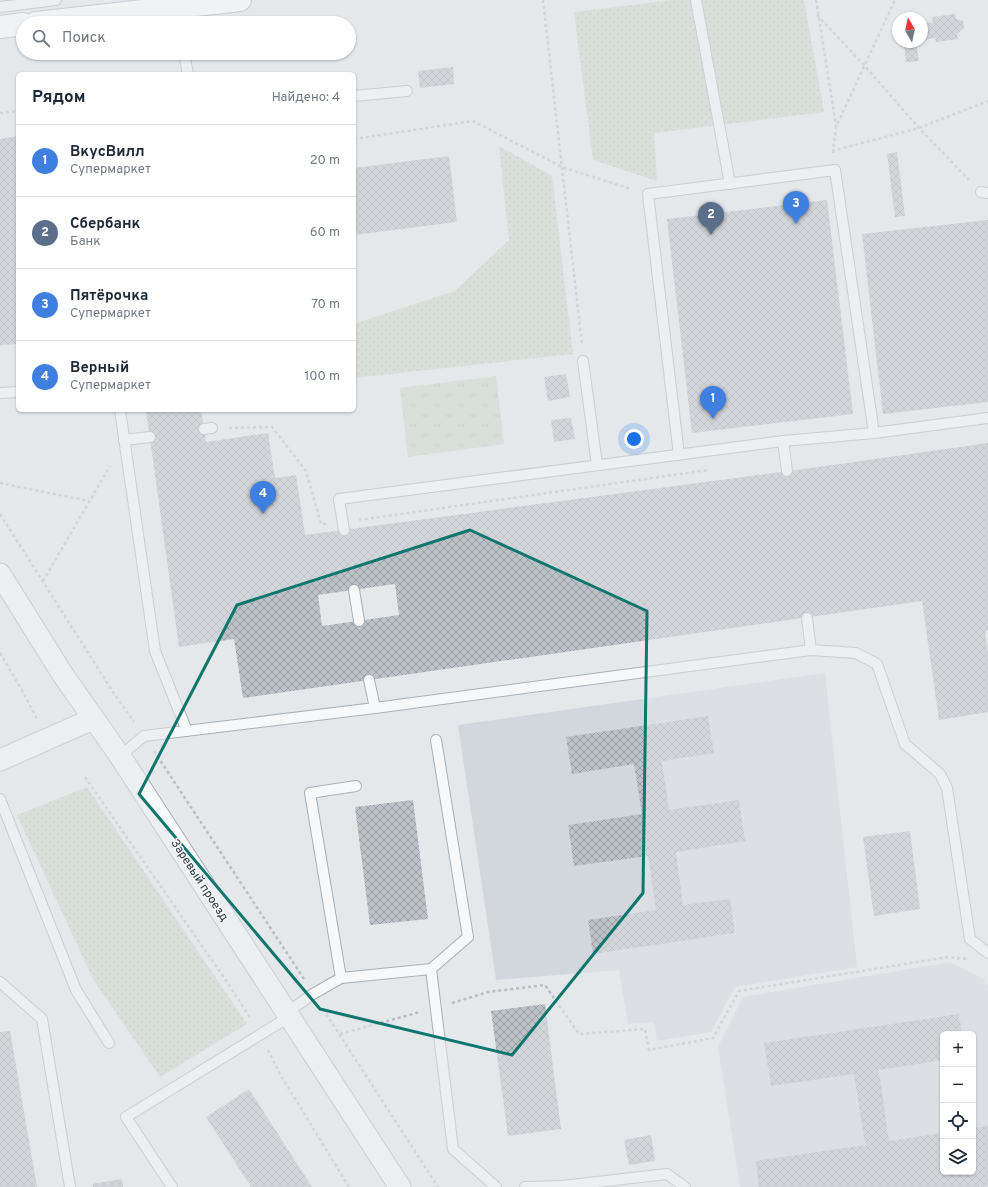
<!DOCTYPE html>
<html lang="ru">
<head>
<meta charset="utf-8">
<style>
	body { margin:0; font-family:Overpass,sans-serif; background:#f6f6f7; color:#1f2937 }
	.controls { position:absolute; right:12px; bottom:12px; display:grid; overflow:hidden; border-radius:6px; box-shadow:0 1px 3px #0004 }
	.controls button { width:36px; height:36px; display:grid; place-items:center; padding:0; border:0; border-bottom:1px solid #e0e1e3; background:#fff; color:#1f2937; font:20px sans-serif }
	.compass { position:absolute; left:892px; top:12px; width:36px; height:36px; border-radius:50%; background:#fff; box-shadow:0 1px 3px #0004; rotate:351deg }
	.you { position:absolute; left:634px; top:439px; width:14px; height:14px; margin:-10px; border:3px solid #fff; border-radius:50%; background:#1a73e8; box-shadow:0 0 0 6px #1a73e833 }
	.badge { display:grid; place-items:center; width:26px; height:26px; border-radius:50%; background:#b45309; color:#fff; font-size:13px; font-weight:700 }
	.pin { position:absolute; translate:-50% -33px; filter:drop-shadow(0 1px 2px #0008) }
	.pin::after { content:''; position:absolute; top:21px; width:14px; height:12px; background:inherit; clip-path:polygon(0 0,100% 0,50% 100%) }
	.list { margin:0; padding:0; list-style:none }
	h2 { display:flex; justify-content:space-between; align-items:center; height:52px; margin:0; padding:0 16px; font-size:17px }
	h2 small { font-size:13px; font-weight:400; color:#747a83 }
	.list li { display:grid; grid-template-columns:26px 1fr auto; gap:12px; align-items:center; box-sizing:border-box; height:72px; padding:0 16px; border-top:1px solid #e0e1e3 }
	.list b { display:block; font-size:15px; white-space:nowrap }
	.list p { margin:0; font-size:13px; white-space:nowrap; color:#747a83 }
	.list em { font-size:13px; font-style:normal; color:#747a83 }
	.icon { flex:none; width:22px; height:22px; fill:none; stroke:currentColor; stroke-width:2; stroke-linecap:round; stroke-linejoin:round }
	.map { position:relative; flex:none; width:988px; height:1187px; overflow:hidden }
	.search { position:absolute; background:#fff; box-shadow:0 1px 3px #0004; left:16px; top:16px; width:340px; height:44px; display:flex; align-items:center; gap:10px; box-sizing:border-box; padding:0 14px; border-radius:22px; color:#747a83; font-size:15px }
	.panel { position:absolute; background:#fff; box-shadow:0 1px 3px #0004; left:16px; top:72px; width:340px; height:340px; border-radius:6px }
	.map>svg:first-child { display:block }
	.built { fill:#d2d7dd; fill-rule:evenodd }
	.grass { fill:url(#grass-dots) }
	.park { fill:url(#park-tufts) }
	.building { fill:url(#building-cross-hatch); fill-rule:evenodd }
	.lines { fill:none; stroke-linecap:round; stroke-linejoin:round }
	.lane-casing { stroke:#a9b0b5; stroke-width:12 }
	.street-casing { stroke:#a9b0b5; stroke-width:23 }
	.secondary-casing { stroke:#a9b0b5; stroke-width:24 }
	.path { stroke:#babec2; stroke-width:2.5; stroke-dasharray:3 3; stroke-linecap:butt }
	.lane { stroke:#f7f8f9; stroke-width:10 }
	.street { stroke:#f7f8f9; stroke-width:21 }
	.secondary { stroke:#fff; stroke-width:22 }
	.marked { fill:none; stroke:#0f766e; stroke-width:3; stroke-linejoin:round }
	.labels { text-anchor:middle; stroke-width:3; stroke-linejoin:round; paint-order:stroke }
	.street-label { font-size:12px; fill:#2d3842; stroke:#f4f6f8 }
</style>
</head>
<body>
<div class="map">
<svg width="988" height="1187" viewBox="0 0 988 1187">
	<defs>
		<pattern id="grass-dots" width="8" height="8" patternUnits="userSpaceOnUse"><rect width="8" height="8" fill="#ccd4c6"/><path d="M2 2h.1M6 6h.1" fill="none" stroke="#b0b7ab" stroke-width="1.8" stroke-linecap="round"/></pattern>
		<pattern id="park-tufts" width="24" height="20" patternUnits="userSpaceOnUse"><rect width="24" height="20" fill="#ccd4c6"/><path d="M3 7l-1-3M5 7V3M7 7l1-3M15 17l-1-3M17 17v-4M19 17l1-3" fill="none" stroke="#b0b7ab"/></pattern>
		<pattern id="building-cross-hatch" width="8" height="8" patternUnits="userSpaceOnUse"><rect width="8" height="8" fill="#bcc2c7"/><path d="M0 0l8 8M0 8l8-8" fill="none" stroke="#999fa3"/></pattern>
	</defs>
	<rect width="100%" height="100%" fill="#e4e8eb"/>
	<g class="built">
		<path d="M 825,673 L 857,967 L 735,987 L 711,1032 L 657,1041 L 654,1022 L 628,1024 L 619,970 L 496,980 L 458,725 Z"/>
		<path d="M 950,962 L 983,979 L 988,986 L 988,1187 L 740,1187 L 718,1047 L 743,997 ZM 943,1034 L 973,1034 L 973,1172 L 943,1172 Z"/>
	</g>
	<g class="grass">
		<path d="M 672,0 L 804,0 L 824,112 L 654,133 L 657,181 L 593,160 L 574,12 Z"/>
		<path d="M 499,146 L 552,176 L 573,354 L 354,378 L 354,324 L 455,291 L 509,240 Z"/>
		<path d="M 87,787 L 247,1024 L 160,1077 L 93,979 L 17,815 Z"/>
	</g>
	<path class="park" d="M 496,376 L 504,444 L 408,457 L 400,388 Z"/>
	<g class="building">
		<path d="M 955,14 L 956,19 L 963,21 L 964,28 L 957,34 L 958,39 L 936,42 L 935,38 L 924,40 L 922,24 L 933,22 L 932,17 Z"/>
		<path d="M 904,42 L 916,42 L 919,61 L 906,62 Z"/>
		<path d="M 453,67 L 454,84 L 420,88 L 418,71 Z"/>
		<path d="M 18,136 L 18,344 L 0,345 L 0,139 Z"/>
		<path d="M 897,152 L 905,216 L 895,217 L 887,154 Z"/>
		<path d="M 449,156 L 457,222 L 354,235 L 354,168 Z"/>
		<path d="M 827,200 L 853,414 L 692,433 L 667,219 Z"/>
		<path d="M 988,220 L 988,402 L 883,414 L 862,234 Z"/>
		<path d="M 566,374 L 570,397 L 548,401 L 544,377 Z"/>
		<path d="M 146,410 L 201,410 L 206,442 L 268,433 L 275,478 L 296,475 L 305,535 L 833,465 L 988,443 L 988,630 L 985,631 L 988,652 L 988,712 L 939,720 L 922,601 L 243,698 L 234,639 L 179,647 ZM 395,584 L 399,615 L 322,626 L 318,595 Z"/>
		<path d="M 571,418 L 575,439 L 554,442 L 551,420 Z"/>
		<path d="M 708,716 L 714,753 L 662,761 L 669,810 L 739,800 L 745,841 L 676,852 L 683,905 L 730,899 L 735,933 L 593,954 L 588,920 L 656,910 L 648,856 L 574,866 L 568,825 L 642,814 L 634,764 L 572,774 L 566,737 Z"/>
		<path d="M 413,800 L 428,919 L 370,925 L 355,807 Z"/>
		<path d="M 910,831 L 920,909 L 874,916 L 863,837 Z"/>
		<path d="M 545,1004 L 561,1129 L 508,1136 L 491,1011 Z"/>
		<path d="M 959,1014 L 962,1034 L 943,1034 L 943,1060 L 879,1070 L 889,1141 L 943,1133 L 943,1172 L 973,1172 L 973,1128 L 988,1126 L 988,1186 L 979,1187 L 759,1187 L 756,1161 L 865,1145 L 854,1074 L 771,1086 L 764,1043 Z"/>
		<path d="M 10,1031 L 37,1187 L 0,1187 L 0,1032 Z"/>
		<path d="M 249,1089 L 312,1187 L 251,1187 L 206,1117 Z"/>
		<path d="M 651,1135 L 655,1161 L 629,1165 L 624,1140 Z"/>
		<path d="M 122,1179 L 123,1187 L 93,1187 L 92,1184 Z"/>
	</g>
	<g class="lines">
		<g class="lane-casing">
			<g id="lane">
				<path d="M 696,0 L 730,184"/>
				<path d="M 0,7 L 56,0"/>
				<path d="M 177,7 L 180,23"/>
				<path d="M 184,53 L 188,74"/>
				<path d="M 354,96 L 407,91"/>
				<path d="M 981,192 L 988,193"/>
				<path d="M 583,361 L 597,465"/>
				<path d="M 0,393 L 18,392"/>
				<path d="M 120,410 L 155,651 L 187,731"/>
				<path d="M 204,429 L 212,428"/>
				<path d="M 874,433 L 988,418"/>
				<path d="M 124,440 L 150,437"/>
				<path d="M 783,441 L 787,471"/>
				<path d="M 344,530 L 339,499 L 783,441 L 874,433 L 835,170 L 648,194 L 679,455"/>
				<path d="M 354,590 L 359,621"/>
				<path d="M 807,618 L 811,650"/>
				<path d="M 375,708 L 811,650 L 856,653 L 877,664 L 905,744 L 940,774 L 947,788 L 970,939 L 988,953"/>
				<path d="M 436,740 L 468,937 L 431,969 L 453,1149 L 496,1187"/>
				<path d="M 120,756 L 144,736 L 375,708 L 369,680"/>
				<path d="M 0,799 L 76,990 L 109,1043"/>
				<path d="M 341,978 L 310,793 L 356,786"/>
				<path d="M 0,982 L 42,1019 L 70,1187"/>
				<path d="M 286,1013 L 313,994 L 341,978 L 431,969"/>
				<path d="M 562,1186 L 667,1174 L 685,1187"/>
				<path d="M 172,1187 L 126,1117 L 289,1017"/>
				<path d="M 525,1187 L 562,1186 L 562,1187"/>
			</g>
		</g>
		<g class="street-casing">
			<g id="street">
				<path d="M 0,574 L 63,675 L 120,756 L 400,1187"/>
				<path d="M 0,760 L 93,719"/>
			</g>
		</g>
		<g class="secondary-casing">
			<g id="secondary">
				<path d="M 36,23 L 240,0"/>
				<path d="M 0,27 L 23,24"/>
			</g>
		</g>
		<g class="path">
			<path d="M 543,0 L 582,345"/>
			<path d="M 816,0 L 836,126"/>
			<path d="M 817,15 L 864,65 L 919,128 L 969,180"/>
			<path d="M 0,113 L 18,111"/>
			<path d="M 354,139 L 473,121 L 562,167 L 631,189"/>
			<path d="M 832,151 L 919,128 L 988,101"/>
			<path d="M 833,153 L 836,127 L 895,0"/>
			<path d="M 229,428 L 272,427 L 306,471 L 321,524 L 326,524"/>
			<path d="M 0,483 L 89,501"/>
			<path d="M 0,514 L 111,689 L 134,722"/>
			<path d="M 359,520 L 708,470"/>
			<path d="M 43,581 L 110,466"/>
			<path d="M 0,653 L 23,692 L 37,719"/>
			<path d="M 154,751 L 304,979"/>
			<path d="M 85,777 L 225,979 L 251,1019"/>
			<path d="M 452,1003 L 488,992 L 545,985 L 579,1034 L 645,1029 L 649,1050 L 713,1038 L 739,991 L 948,957 L 967,959"/>
			<path d="M 323,1009 L 438,1187"/>
			<path d="M 340,1034 L 420,1012"/>
			<path d="M 268,1050 L 280,1074 L 349,1187"/>
		</g>
		<use href="#lane" class="lane"/>
		<use href="#street" class="street"/>
		<use href="#secondary" class="secondary"/>
	</g>
	<path d="M0 0H988V1187H0ZM 470,530 L 647,611 L 643,893 L 512,1055 L 320,1009 L 139,794 L 237,605 Z" fill="#e4e8eb" fill-opacity=".55" fill-rule="evenodd"/>
	<path class="marked" d="M 470,530 L 647,611 L 643,893 L 512,1055 L 320,1009 L 139,794 L 237,605 Z"/>
	<g class="labels">
		<g class="street-label">
			<text transform="translate(200 880) rotate(57)" y="4">Заревый проезд</text>
		</g>
	</g>
</svg>
<div class="controls">
<button>+</button>
<button>−</button>
<button><svg class="icon" aria-label="locate" viewBox="0 0 24 24"><circle cx="12" cy="12" r="6"/><path d="M12 2v4M12 18v4M2 12h4M18 12h4"/></svg></button>
<button><svg class="icon" aria-label="layers" viewBox="0 0 24 24"><path d="M12 4l9 5-9 5-9-5zM3 14l9 5 9-5"/></svg></button>
</div>
<svg class="compass" viewBox="-18 -18 36 36"><path d="M0-13l5 13h-10z" fill="#e53935"/><path d="M0 13l5-13h-10z" fill="#747a83"/></svg>
<div class="you"></div>
<div class="pin badge" style="left:713px;top:419px;background:#3f7fe0">1</div>
<div class="pin badge" style="left:711px;top:235px;background:#5c6f8a">2</div>
<div class="pin badge" style="left:796px;top:224px;background:#3f7fe0">3</div>
<div class="pin badge" style="left:263px;top:514px;background:#3f7fe0">4</div>
<div class="search"><svg class="icon" aria-label="search" viewBox="0 0 24 24"><circle cx="10" cy="10" r="6"/><path d="M15 15l6 6"/></svg>Поиск</div>
<section class="panel">
<h2>Рядом<small>Найдено: 4</small></h2>
<ul class="list">
<li><span class="badge" style="background:#3f7fe0">1</span><div><b>ВкусВилл</b><p>Супермаркет</p></div><em>20 m</em></li>
<li><span class="badge" style="background:#5c6f8a">2</span><div><b>Сбербанк</b><p>Банк</p></div><em>60 m</em></li>
<li><span class="badge" style="background:#3f7fe0">3</span><div><b>Пятёрочка</b><p>Супермаркет</p></div><em>70 m</em></li>
<li><span class="badge" style="background:#3f7fe0">4</span><div><b>Верный</b><p>Супермаркет</p></div><em>100 m</em></li>
</ul>
</section>
</div>
</body>
</html>
